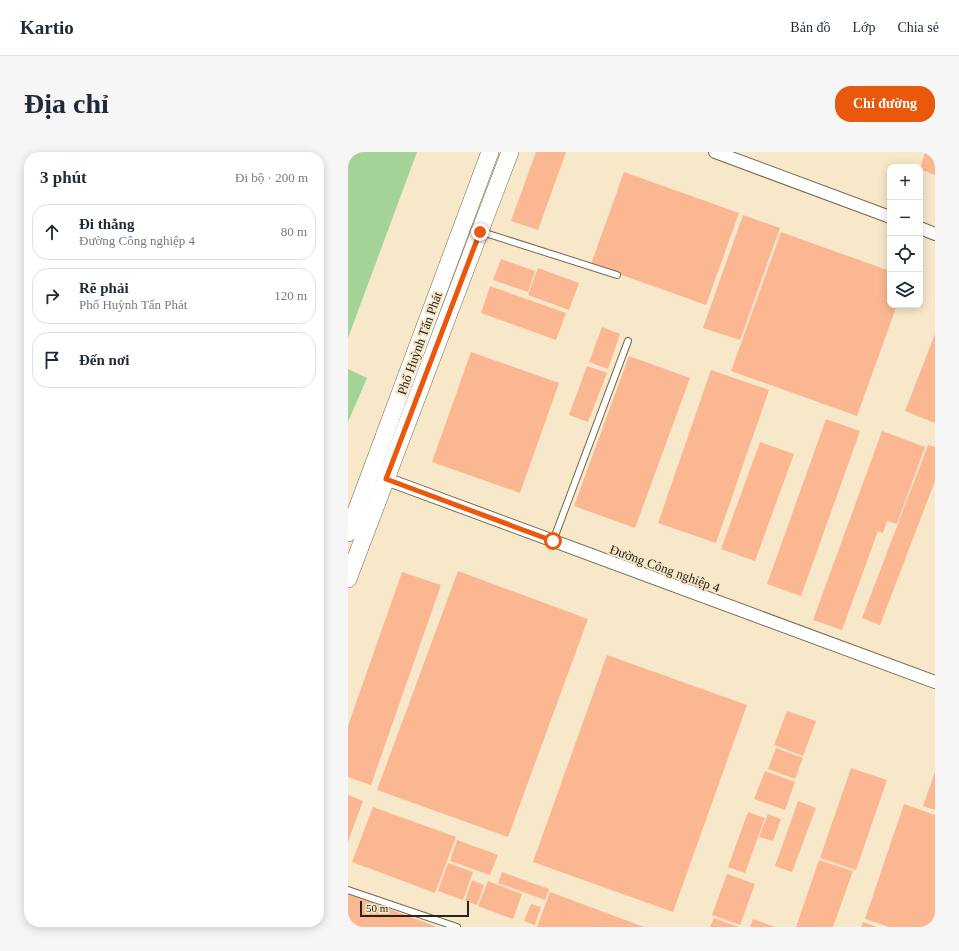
<!DOCTYPE html>
<html lang="vi">
<head>
<meta charset="utf-8">
<style>
	body { margin:0; font-family:"Times New Roman",serif; background:#f6f6f7; color:#1f2937 }
	.controls { position:absolute; right:12px; top:12px; display:grid; overflow:hidden; border-radius:8px; box-shadow:0 2px 10px #0003 }
	.controls button { width:36px; height:36px; display:grid; place-items:center; padding:0; border:0; border-bottom:1px solid #e0e1e3; background:#fff; color:#1f2937; font:20px sans-serif }
	.scale { position:absolute; left:12px; bottom:10px; width:109px; box-sizing:border-box; padding-left:4px; border:2px solid #282317; border-top:0; font-size:11px; line-height:14px; white-space:nowrap; color:#282317; -webkit-text-stroke:3px #f7e8c9; paint-order:stroke }
	.stop { position:absolute; width:12px; height:12px; margin:-9px; border:3px solid #ea580c; border-radius:50%; background:#fff }
	.stop.end { background:#ea580c; border-color:#fff; box-shadow:0 1px 4px #0008 }
	.list { margin:0; padding:0; list-style:none }
	h2 { display:flex; justify-content:space-between; align-items:center; height:52px; margin:0; padding:0 16px; font-size:17px }
	h2 small { font-size:13px; font-weight:400; color:#747a83 }
	.list li { display:grid; grid-template-columns:26px 1fr auto; gap:12px; align-items:center; box-sizing:border-box; height:56px; margin:0 8px 8px; padding:0 8px; border:1px solid #e0e1e3; border-radius:16px }
	.list b { display:block; font-size:15px; white-space:nowrap }
	.list p { margin:0; font-size:13px; white-space:nowrap; color:#747a83 }
	.list em { font-size:13px; font-style:normal; color:#747a83 }
	.icon { flex:none; width:22px; height:22px; fill:none; stroke:currentColor; stroke-width:2; stroke-linecap:round; stroke-linejoin:round }
	.map { position:relative; flex:none; width:587px; height:775px; overflow:hidden; border-radius:16px }
	header { display:flex; align-items:center; gap:24px; box-sizing:border-box; height:56px; padding:0 20px; background:#fff; border-bottom:1px solid #e0e1e3 }
	header strong { font-size:19px }
	nav { display:flex; gap:22px; margin-inline-start:auto; font-size:14px }
	.intro { display:flex; align-items:center; justify-content:space-between; box-sizing:border-box; height:96px; padding:0 24px }
	h1 { margin:0; font-size:28px }
	.button { padding:10px 18px; border-radius:16px; background:#ea580c; color:#fff; font-size:14px; font-weight:700 }
	main { display:flex; gap:24px; padding:0 24px }
	aside { flex:1; background:#fff; border-radius:16px; box-shadow:0 2px 10px #0003 }
	.map>svg:first-child { display:block }
	.green { fill:#a4d397 }
	.building { fill:#fbb791 }
	.lines { fill:none; stroke-linecap:round; stroke-linejoin:round }
	.lane-casing { stroke:#76694d; stroke-width:8 }
	.street-casing { stroke:#76694d; stroke-width:14 }
	.secondary-casing { stroke:#76694d; stroke-width:18 }
	.lane { stroke:#fff; stroke-width:6 }
	.street { stroke:#fff; stroke-width:12 }
	.secondary { stroke:#fff; stroke-width:17 }
	.route { stroke:#ea580c; stroke-width:5 }
	.labels { text-anchor:middle; stroke-width:4; stroke-linejoin:round; paint-order:stroke }
	.street-label { font-size:13px; fill:#282317; stroke:#f7e8c9 }
</style>
</head>
<body>
<header>
<strong>Kartio</strong>
<nav><a>Bản đồ</a><a>Lớp</a><a>Chia sẻ</a></nav>
</header>
<div class="intro"><h1>Địa chỉ</h1><a class="button">Chỉ đường</a></div>
<main>
<aside>
<h2>3 phút<small>Đi bộ · 200 m</small></h2>
<ul class="list">
<li><svg class="icon" aria-label="ahead" viewBox="0 0 24 24"><path d="M12 20V5M6 11l6-6 6 6"/></svg><div><b>Đi thẳng</b><p>Đường Công nghiệp 4</p></div><em>80 m</em></li>
<li><svg class="icon" aria-label="right" viewBox="0 0 24 24"><path d="M7 20v-9h11M14 6l5 5-5 5"/></svg><div><b>Rẽ phải</b><p>Phố Huỳnh Tấn Phát</p></div><em>120 m</em></li>
<li><svg class="icon" aria-label="arrive" viewBox="0 0 24 24"><path d="M6 21V4h12l-3 4 3 4H6"/></svg><div><b>Đến nơi</b></div></li>
</ul>
</aside>
<div class="map">
<svg width="587" height="775" viewBox="0 0 587 775">
	<rect width="100%" height="100%" fill="#f7e8c9"/>
	<g class="green">
		<path d="M 0,0 L 69,0 L 0,186 Z"/>
		<path d="M 0,217 L 19,226 L 0,270 Z"/>
	</g>
	<g class="building">
		<path d="M 188,0 L 218,0 L 190,78 L 163,69 Z"/>
		<path d="M 577,0 L 587,0 L 587,23 L 572,17 Z"/>
		<path d="M 276,20 L 391,61 L 358,153 L 243,112 Z"/>
		<path d="M 395,63 L 432,76 L 392,188 L 355,176 Z"/>
		<path d="M 433,80 L 542,119 L 542,153 L 549,153 L 509,264 L 383,219 Z"/>
		<path d="M 153,107 L 187,119 L 180,140 L 145,128 Z"/>
		<path d="M 190,116 L 231,131 L 221,158 L 180,143 Z"/>
		<path d="M 142,134 L 218,161 L 208,188 L 133,161 Z"/>
		<path d="M 254,175 L 272,182 L 260,217 L 241,210 Z"/>
		<path d="M 587,182 L 587,271 L 557,259 Z"/>
		<path d="M 123,200 L 211,231 L 172,341 L 84,310 Z"/>
		<path d="M 281,204 L 342,226 L 287,376 L 226,354 Z"/>
		<path d="M 239,214 L 259,221 L 240,270 L 221,263 Z"/>
		<path d="M 363,218 L 421,238 L 368,391 L 310,371 Z"/>
		<path d="M 478,267 L 512,279 L 453,444 L 419,432 Z"/>
		<path d="M 534,279 L 577,295 L 549,372 L 539,369 L 535,381 L 530,379 L 494,478 L 465,468 Z"/>
		<path d="M 412,290 L 446,302 L 407,409 L 373,397 Z"/>
		<path d="M 580,293 L 587,295 L 587,329 L 532,473 L 514,466 Z"/>
		<path d="M 110,419 L 240,467 L 160,685 L 29,638 Z"/>
		<path d="M 54,420 L 93,433 L 23,633 L 0,625 L 0,574 Z"/>
		<path d="M 259,503 L 399,553 L 325,760 L 185,710 Z"/>
		<path d="M 439,559 L 468,569 L 455,604 L 426,593 Z"/>
		<path d="M 428,596 L 455,606 L 447,627 L 420,617 Z"/>
		<path d="M 503,616 L 539,628 L 508,718 L 472,706 Z"/>
		<path d="M 417,619 L 447,630 L 437,658 L 406,647 Z"/>
		<path d="M 587,620 L 587,658 L 575,654 Z"/>
		<path d="M 0,643 L 15,649 L 0,690 Z"/>
		<path d="M 450,649 L 468,656 L 444,720 L 427,714 Z"/>
		<path d="M 556,652 L 587,663 L 587,775 L 541,775 L 517,767 Z"/>
		<path d="M 25,655 L 108,685 L 87,741 L 4,710 Z"/>
		<path d="M 400,660 L 417,666 L 397,721 L 380,715 Z"/>
		<path d="M 420,662 L 433,667 L 425,689 L 411,685 Z"/>
		<path d="M 109,688 L 150,703 L 142,723 L 102,709 Z"/>
		<path d="M 471,708 L 505,719 L 485,775 L 448,775 Z"/>
		<path d="M 100,711 L 125,720 L 115,748 L 90,739 Z"/>
		<path d="M 154,720 L 201,737 L 197,748 L 150,731 Z"/>
		<path d="M 379,722 L 407,732 L 392,773 L 364,763 Z"/>
		<path d="M 124,728 L 136,733 L 129,753 L 117,749 Z"/>
		<path d="M 140,729 L 174,742 L 165,767 L 130,754 Z"/>
		<path d="M 202,740 L 296,775 L 189,775 Z"/>
		<path d="M 0,741 L 89,775 L 0,775 Z"/>
		<path d="M 183,752 L 193,755 L 187,773 L 176,769 Z"/>
		<path d="M 366,766 L 391,775 L 362,775 Z"/>
		<path d="M 405,767 L 427,775 L 402,775 Z"/>
		<path d="M 515,770 L 529,775 L 513,775 Z"/>
	</g>
	<g class="lines">
		<g class="lane-casing">
			<g id="lane">
				<path d="M 134,80 L 269,123"/>
				<path d="M 205,389 L 280,189"/>
				<path d="M 0,738 L 109,775"/>
			</g>
		</g>
		<g class="street-casing">
			<g id="street">
				<path d="M 367,0 L 542,65"/>
				<path d="M 572,76 L 587,82"/>
				<path d="M 38,327 L 587,530"/>
			</g>
		</g>
		<g class="secondary-casing">
			<g id="secondary">
				<path d="M 0,381 L 142,0"/>
				<path d="M 0,427 L 162,0"/>
			</g>
		</g>
		<use href="#lane" class="lane"/>
		<use href="#street" class="street"/>
		<use href="#secondary" class="secondary"/>
	</g>
	<g class="lines">
		<path class="route" d="M 132,80 L 38,327 L 205,389"/>
	</g>
	<g class="labels">
		<g class="street-label">
			<text transform="translate(71 191) rotate(-70)" y="5">Phố Huỳnh Tấn Phát</text>
			<text transform="translate(317 416) rotate(20)" y="5">Đường Công nghiệp 4</text>
		</g>
	</g>
</svg>
<div class="controls">
<button>+</button>
<button>−</button>
<button><svg class="icon" aria-label="locate" viewBox="0 0 24 24"><circle cx="12" cy="12" r="6"/><path d="M12 2v4M12 18v4M2 12h4M18 12h4"/></svg></button>
<button><svg class="icon" aria-label="layers" viewBox="0 0 24 24"><path d="M12 4l9 5-9 5-9-5zM3 14l9 5 9-5"/></svg></button>
</div>
<div class="scale">50 m</div>
<div class="stop" style="left:205px;top:389px"></div>
<div class="stop end" style="left:132px;top:80px"></div>
</div>
</main>
</body>
</html>
